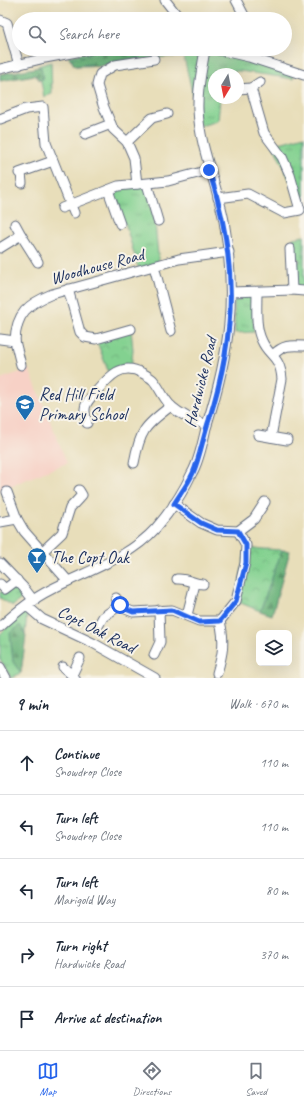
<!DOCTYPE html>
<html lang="en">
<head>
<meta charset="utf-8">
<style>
	body { margin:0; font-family:Caveat,sans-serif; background:#f2f2f3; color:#1f2937 }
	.controls { position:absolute; right:12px; bottom:12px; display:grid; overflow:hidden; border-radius:6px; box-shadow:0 4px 16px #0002 }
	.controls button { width:36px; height:36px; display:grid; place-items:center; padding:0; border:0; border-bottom:1px solid #e0e1e3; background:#fff; color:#1f2937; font:20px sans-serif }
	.compass { position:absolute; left:208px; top:68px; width:36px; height:36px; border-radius:50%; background:#fff; box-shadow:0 4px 16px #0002; rotate:190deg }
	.stop { position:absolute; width:12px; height:12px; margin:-9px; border:3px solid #2563eb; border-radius:50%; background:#fff }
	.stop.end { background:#2563eb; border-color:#fff; box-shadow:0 1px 4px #0008 }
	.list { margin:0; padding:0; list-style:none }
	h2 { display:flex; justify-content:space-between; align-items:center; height:52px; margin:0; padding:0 16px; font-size:17px }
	h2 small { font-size:13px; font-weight:400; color:#747a83 }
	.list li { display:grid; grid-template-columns:26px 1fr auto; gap:12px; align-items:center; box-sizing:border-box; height:64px; padding:0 16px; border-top:1px solid #e0e1e3 }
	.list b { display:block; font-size:15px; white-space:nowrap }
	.list p { margin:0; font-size:13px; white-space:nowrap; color:#747a83 }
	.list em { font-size:13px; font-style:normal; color:#747a83 }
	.icon { flex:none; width:22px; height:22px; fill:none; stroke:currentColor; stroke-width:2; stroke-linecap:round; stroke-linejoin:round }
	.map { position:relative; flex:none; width:304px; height:678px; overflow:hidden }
	.search { position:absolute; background:#fff; box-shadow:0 4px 16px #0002; left:12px; right:12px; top:12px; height:44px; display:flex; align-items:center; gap:10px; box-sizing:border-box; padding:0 14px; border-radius:22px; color:#747a83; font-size:15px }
	.sheet { height:372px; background:#fff }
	nav { display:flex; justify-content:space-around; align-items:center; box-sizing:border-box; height:56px; border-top:1px solid #e0e1e3; background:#fff; font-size:11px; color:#747a83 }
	nav a { display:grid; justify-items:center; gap:2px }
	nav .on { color:#2563eb }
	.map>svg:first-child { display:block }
	.built { fill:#f7d1c6 }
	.grass { fill:url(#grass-tufts); stroke:#4f8077 }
	.forest { fill:url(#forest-firs); stroke:#42716c }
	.park { fill:url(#park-crowns); stroke:#4f8077 }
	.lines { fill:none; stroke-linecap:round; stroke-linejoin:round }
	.minor-casing { stroke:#636c7e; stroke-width:11 }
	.minor { stroke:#fff; stroke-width:9 }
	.route { stroke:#2563eb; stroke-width:5 }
	.labels { text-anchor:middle; stroke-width:4; stroke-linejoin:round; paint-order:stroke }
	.street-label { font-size:17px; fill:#1b2f5e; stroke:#f7f3e8 }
	.poi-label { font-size:17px; fill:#1b2f5e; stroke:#f7f3e8; text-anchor:start }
</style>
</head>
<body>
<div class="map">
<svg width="304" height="678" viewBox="0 0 304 678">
	<defs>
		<pattern id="grass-tufts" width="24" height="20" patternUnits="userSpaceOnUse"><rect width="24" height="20" fill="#83d190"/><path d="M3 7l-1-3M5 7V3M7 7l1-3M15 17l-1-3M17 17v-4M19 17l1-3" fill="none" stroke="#6aaa79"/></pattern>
		<pattern id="forest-firs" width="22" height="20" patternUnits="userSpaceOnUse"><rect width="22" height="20" fill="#6ab37a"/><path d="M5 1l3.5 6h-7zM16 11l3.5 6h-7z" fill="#569267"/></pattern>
		<pattern id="park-crowns" width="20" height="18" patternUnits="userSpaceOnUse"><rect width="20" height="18" fill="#83d190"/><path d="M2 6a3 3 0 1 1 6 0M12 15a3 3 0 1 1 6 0" fill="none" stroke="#6aaa79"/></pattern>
	</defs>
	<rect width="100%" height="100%" fill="#f7f3e8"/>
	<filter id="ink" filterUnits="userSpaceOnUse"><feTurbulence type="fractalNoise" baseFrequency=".025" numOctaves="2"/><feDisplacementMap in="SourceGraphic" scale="8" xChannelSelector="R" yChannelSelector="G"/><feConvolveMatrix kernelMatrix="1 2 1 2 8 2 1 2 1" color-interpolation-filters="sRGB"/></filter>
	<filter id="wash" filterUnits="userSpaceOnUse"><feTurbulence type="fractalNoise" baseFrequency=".012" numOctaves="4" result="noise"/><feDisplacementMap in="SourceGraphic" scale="16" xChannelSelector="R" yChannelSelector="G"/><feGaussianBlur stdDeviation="0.9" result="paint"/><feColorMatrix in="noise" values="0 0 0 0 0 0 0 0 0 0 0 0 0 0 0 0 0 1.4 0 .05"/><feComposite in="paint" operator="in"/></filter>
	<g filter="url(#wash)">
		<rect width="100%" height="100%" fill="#e8deba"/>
		<path class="built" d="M 29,369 L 67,463 L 0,490 L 0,379 Z"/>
		<g class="grass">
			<path d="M 103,49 L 194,49 L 200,54 L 205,49 L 214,49 L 291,70 L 294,79 L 240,71 L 234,71 L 235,74 L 220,74 L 214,70 L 210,93 L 214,94 L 214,98 L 220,98 L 218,121 L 200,126 L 184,57 C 147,55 112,67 75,66 L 68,56 Z"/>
			<path d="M 51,62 L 52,94 L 44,97 L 38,66 Z"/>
			<path d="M 304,136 L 304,210 L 273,145 Z"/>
			<path d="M 147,184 L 155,223 L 159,265 L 139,270 L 125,223 L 120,224 L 108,190 Z"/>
			<path d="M 304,236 L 304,291 L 292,290 L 292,263 L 300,262 L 300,260 L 294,257 L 293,238 Z"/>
			<path d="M 238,295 L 249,295 L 253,299 L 254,332 L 235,333 L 234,301 Z"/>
			<path d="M 12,587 L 15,587 L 22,598 L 13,606 L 0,598 L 0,592 L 7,592 Z"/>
			<path d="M 22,613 L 27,614 L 21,673 L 11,678 L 0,659 L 0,634 Z"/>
		</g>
		<g class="forest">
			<path d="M 125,49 L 136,50 L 140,57 L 96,67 L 90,64 L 75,66 L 70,58 Z"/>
			<path d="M 41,67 L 43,79 L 39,80 L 35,75 L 0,81 L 0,74 Z"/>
			<path d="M 282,550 L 290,551 L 272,615 L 260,611 Z"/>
			<path d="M 20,625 L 26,636 L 21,673 L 13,662 L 10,633 Z"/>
		</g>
		<g class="park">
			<path d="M 131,329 L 133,350 L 131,369 L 110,376 L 96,339 Z"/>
			<path d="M 246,548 L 282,550 L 260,611 L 236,601 Z"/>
		</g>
	</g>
	<g filter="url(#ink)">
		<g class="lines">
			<g class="minor-casing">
				<g id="minor">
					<path d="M 165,0 L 176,14 L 177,19"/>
					<path d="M 236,0 L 246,19"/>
					<path d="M 33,18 L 33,19"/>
					<path d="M 0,20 L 7,23 L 19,65"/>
					<path d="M 214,49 L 249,57 L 304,75"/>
					<path d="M 0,69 L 45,58 L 92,49"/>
					<path d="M 238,89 L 251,88"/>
					<path d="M 0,119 L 26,109 L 43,107 L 46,143 L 74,213"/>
					<path d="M 85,134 L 111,124"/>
					<path d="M 127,142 L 152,118 L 167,114"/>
					<path d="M 19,173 L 53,161"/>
					<path d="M 21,173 L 22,183"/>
					<path d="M 137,184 L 134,158 L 127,142 L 113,129 L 103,105 L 97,85 L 100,74 L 115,65 L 154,59"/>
					<path d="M 147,184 L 158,221"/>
					<path d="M 108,190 L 120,224"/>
					<path d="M 218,198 L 248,194 L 284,213 L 300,210 L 290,175 L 282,157 L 264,133 L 251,88 L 260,82"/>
					<path d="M 62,208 L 118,186 L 168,181 L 209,170"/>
					<path d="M 15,224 L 21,235"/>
					<path d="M 0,248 L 21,235 L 38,262"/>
					<path d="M 154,266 L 171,331"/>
					<path d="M 68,289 L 80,332 L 85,337 L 96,339 L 131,329"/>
					<path d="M 292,290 L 304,291"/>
					<path d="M 231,292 L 292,290 L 290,249"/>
					<path d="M 257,292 C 257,308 255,327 262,341 C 269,357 280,355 282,379 L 271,437"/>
					<path d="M 0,339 L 15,341 C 16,313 28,304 52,294 L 179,259 L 229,252"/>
					<path d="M 15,341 L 21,365"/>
					<path d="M 273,355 C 283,345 290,345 304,346"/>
					<path d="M 87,423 C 83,408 84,404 95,393 C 108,378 121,361 142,373 C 146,375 150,377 153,380 C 160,388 164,400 172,407 C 182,416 195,421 207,425"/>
					<path d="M 258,435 L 287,440"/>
					<path d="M 134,463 C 140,431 144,426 171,406"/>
					<path d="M 7,492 L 17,519 L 24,531 L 68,581"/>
					<path d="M 174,504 L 201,523 L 217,530 L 238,531 L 254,519 L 265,502"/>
					<path d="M 0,522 L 17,519"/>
					<path d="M 42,552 L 62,533 L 70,508 L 82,495 L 79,490"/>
					<path d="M 0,563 L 24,588 L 34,601"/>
					<path d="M 177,579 C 187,578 194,584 203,584"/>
					<path d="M 0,584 L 5,589 L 17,580"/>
					<path d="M 116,598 L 123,608 L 133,612 L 172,610 L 199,621 L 220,621 L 236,601 L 245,563 L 246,545 L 238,531"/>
					<path d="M 27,606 L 42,619 L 93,643 L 155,678"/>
					<path d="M 187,615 L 195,584"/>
					<path d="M 0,627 C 15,613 32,599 50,590 C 86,571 128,559 156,528 C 170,512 183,492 192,473 C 200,459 203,440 207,424 C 230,352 237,296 224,221 C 217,184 200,149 198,110 C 197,89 202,70 205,49"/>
					<path d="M 97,628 L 103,617 L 120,605"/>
					<path d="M 154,655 L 160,642 L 159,610"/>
					<path d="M 0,667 L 6,678"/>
					<path d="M 63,667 L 75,678"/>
					<path d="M 217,673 C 223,653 225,642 220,621"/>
					<path d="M 72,675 L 80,658"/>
				</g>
			</g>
			<use href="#minor" class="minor"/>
		</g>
	</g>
	<g class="lines" filter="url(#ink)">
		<path class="route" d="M 120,605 L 123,608 L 133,612 L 172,610 L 199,622 L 220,621 L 236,601 L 246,563 L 246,545 L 238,531 L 217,530 L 201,523 L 174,504 C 180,494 188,484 193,473 C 200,457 203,437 209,420 C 237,331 238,260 209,170"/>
	</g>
	<defs>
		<g id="school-pin" transform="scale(1)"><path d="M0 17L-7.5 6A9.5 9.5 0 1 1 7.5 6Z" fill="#1f6fb2" stroke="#f7f3e8"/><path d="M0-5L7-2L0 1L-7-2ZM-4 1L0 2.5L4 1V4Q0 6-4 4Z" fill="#fff"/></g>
		<g id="bar-pin" transform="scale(1)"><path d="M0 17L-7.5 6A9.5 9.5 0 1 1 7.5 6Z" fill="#1f6fb2" stroke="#f7f3e8"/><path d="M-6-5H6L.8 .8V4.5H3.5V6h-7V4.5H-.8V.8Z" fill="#fff"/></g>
	</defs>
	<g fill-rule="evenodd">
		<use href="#school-pin" x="25" y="404"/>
		<use href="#bar-pin" x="37" y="557"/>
	</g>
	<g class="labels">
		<g class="street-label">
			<text transform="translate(97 266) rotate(-15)" y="6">Woodhouse Road</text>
			<text transform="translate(200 382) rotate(-76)" y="6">Hardwicke Road</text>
			<text transform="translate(97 629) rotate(27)" y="6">Copt Oak Road</text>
		</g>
		<g class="poi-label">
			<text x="39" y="400">Red Hill Field<tspan x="39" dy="20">Primary School</tspan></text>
			<text x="51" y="563">The Copt Oak</text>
		</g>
	</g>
</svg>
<div class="controls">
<button><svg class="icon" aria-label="layers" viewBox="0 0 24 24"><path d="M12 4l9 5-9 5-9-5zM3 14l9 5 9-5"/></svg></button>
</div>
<svg class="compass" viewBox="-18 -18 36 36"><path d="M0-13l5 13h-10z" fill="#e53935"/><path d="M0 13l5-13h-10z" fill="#747a83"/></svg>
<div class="stop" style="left:120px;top:605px"></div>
<div class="stop end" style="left:209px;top:170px"></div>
<div class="search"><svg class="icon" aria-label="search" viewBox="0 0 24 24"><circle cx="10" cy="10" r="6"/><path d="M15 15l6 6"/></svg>Search here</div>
</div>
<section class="sheet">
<h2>9 min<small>Walk · 670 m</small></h2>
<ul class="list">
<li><svg class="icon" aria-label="ahead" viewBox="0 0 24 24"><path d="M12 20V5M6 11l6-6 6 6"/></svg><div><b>Continue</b><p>Snowdrop Close</p></div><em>110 m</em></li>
<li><svg class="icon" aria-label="left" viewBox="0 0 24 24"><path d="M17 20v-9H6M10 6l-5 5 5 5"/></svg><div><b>Turn left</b><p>Snowdrop Close</p></div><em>110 m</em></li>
<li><svg class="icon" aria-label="left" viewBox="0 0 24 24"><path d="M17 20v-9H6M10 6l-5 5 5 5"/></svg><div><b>Turn left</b><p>Marigold Way</p></div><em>80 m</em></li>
<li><svg class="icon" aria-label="right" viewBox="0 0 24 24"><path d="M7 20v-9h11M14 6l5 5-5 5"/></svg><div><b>Turn right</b><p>Hardwicke Road</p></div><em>370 m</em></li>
<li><svg class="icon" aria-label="arrive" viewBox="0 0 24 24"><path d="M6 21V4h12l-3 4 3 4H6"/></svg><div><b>Arrive at destination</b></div></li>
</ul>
</section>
<nav>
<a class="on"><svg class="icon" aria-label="map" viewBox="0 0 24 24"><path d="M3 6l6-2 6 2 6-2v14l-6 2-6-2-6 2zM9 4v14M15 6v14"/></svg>Map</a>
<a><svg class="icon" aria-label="directions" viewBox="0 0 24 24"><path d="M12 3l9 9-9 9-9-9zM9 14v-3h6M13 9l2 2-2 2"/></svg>Directions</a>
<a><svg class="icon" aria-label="saved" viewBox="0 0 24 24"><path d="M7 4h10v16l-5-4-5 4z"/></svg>Saved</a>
</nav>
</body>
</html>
